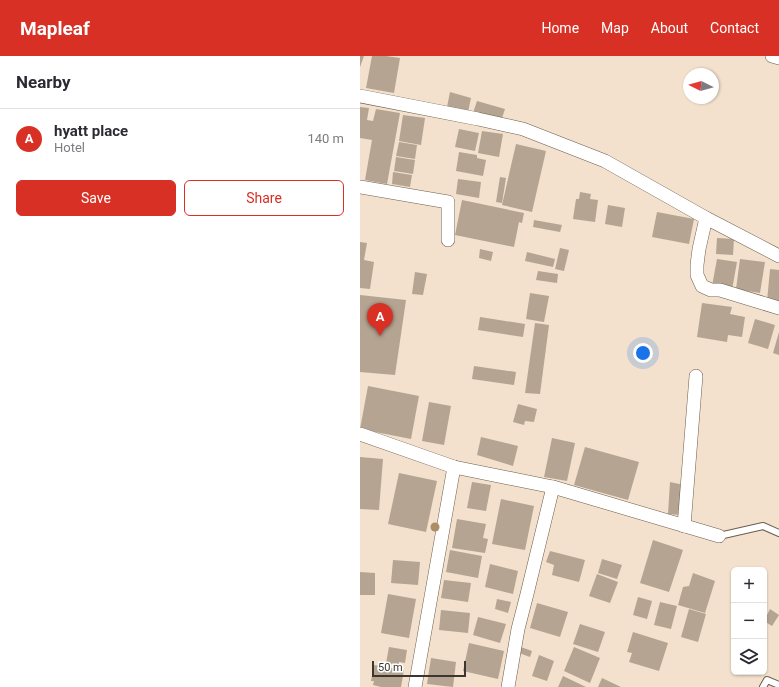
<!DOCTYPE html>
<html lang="en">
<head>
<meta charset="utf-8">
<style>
	body { margin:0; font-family:Roboto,sans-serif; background:#f2f2f3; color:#2b2b33 }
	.controls { position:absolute; right:12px; bottom:12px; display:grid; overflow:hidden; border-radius:6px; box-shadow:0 1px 3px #0004 }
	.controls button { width:36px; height:36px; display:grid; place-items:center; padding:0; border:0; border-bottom:1px solid #e1e1e2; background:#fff; color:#2b2b33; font:20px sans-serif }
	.compass { position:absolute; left:323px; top:12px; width:36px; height:36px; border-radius:50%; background:#fff; box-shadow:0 1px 3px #0004; rotate:275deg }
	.scale { position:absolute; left:12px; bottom:10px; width:94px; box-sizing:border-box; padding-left:4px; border:2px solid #3d362f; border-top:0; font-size:11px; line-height:14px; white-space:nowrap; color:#3d362f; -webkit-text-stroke:3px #fff; paint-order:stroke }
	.you { position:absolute; left:283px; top:297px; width:14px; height:14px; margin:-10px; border:3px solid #fff; border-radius:50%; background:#1a73e8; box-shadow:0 0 0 6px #1a73e833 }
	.badge { display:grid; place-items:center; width:26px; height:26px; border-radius:50%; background:#d93025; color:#fff; font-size:13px; font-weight:700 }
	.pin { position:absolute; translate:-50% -33px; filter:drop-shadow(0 1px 2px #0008) }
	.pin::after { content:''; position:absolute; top:21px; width:14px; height:12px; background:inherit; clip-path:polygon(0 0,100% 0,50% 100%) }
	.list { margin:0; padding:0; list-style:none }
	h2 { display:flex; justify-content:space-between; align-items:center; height:52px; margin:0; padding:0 16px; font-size:17px }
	h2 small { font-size:13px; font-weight:400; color:#7c7c81 }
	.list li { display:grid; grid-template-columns:26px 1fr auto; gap:12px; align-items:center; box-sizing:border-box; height:60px; padding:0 16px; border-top:1px solid #e1e1e2 }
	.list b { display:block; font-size:15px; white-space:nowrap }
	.list p { margin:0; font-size:13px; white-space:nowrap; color:#7c7c81 }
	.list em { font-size:13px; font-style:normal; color:#7c7c81 }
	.actions { display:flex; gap:8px; padding:12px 16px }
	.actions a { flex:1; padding:9px 0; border:1px solid #d93025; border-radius:6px; text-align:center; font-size:14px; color:#d93025 }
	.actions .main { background:#d93025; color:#fff }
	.icon { flex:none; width:22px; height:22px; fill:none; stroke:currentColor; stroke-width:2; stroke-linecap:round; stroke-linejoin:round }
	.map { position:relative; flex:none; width:419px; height:631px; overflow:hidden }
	header { display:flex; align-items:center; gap:24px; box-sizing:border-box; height:56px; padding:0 20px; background:#d93025; color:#fff }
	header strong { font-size:19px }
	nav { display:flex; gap:22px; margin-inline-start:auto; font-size:14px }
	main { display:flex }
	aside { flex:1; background:#fff }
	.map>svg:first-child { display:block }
	.building { fill:#b4a491 }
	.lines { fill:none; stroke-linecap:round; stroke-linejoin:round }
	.service-casing { stroke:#6d5d4c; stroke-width:8 }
	.minor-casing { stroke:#6d5d4c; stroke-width:14 }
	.service { stroke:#fff; stroke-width:6 }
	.minor { stroke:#fff; stroke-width:13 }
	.tree { fill:#ac8d66 }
</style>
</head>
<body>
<header>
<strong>Mapleaf</strong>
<nav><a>Home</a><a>Map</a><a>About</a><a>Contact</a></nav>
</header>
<main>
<aside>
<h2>Nearby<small></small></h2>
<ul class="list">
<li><span class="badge">A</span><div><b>hyatt place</b><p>Hotel</p></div><em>140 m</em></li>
</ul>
<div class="actions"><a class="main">Save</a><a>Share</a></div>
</aside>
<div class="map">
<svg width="419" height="631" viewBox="0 0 419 631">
	<rect width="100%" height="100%" fill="#f3e1cd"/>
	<g class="building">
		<path d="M 0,0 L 4,0 L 0,11 Z"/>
		<path d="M 12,0 L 26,0 L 40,2 L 34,37 L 6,32 Z"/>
		<path d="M 90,36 L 111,42 L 108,56 L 87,51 Z"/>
		<path d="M 117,45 L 145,53 L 141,65 L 113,57 Z"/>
		<path d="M 0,51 L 9,52 L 7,64 L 13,65 L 16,53 L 40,57 L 27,128 L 5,124 L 12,84 L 0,82 Z"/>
		<path d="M 43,59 L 65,62 L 61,89 L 39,85 Z"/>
		<path d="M 99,73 L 119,77 L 115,95 L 95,91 Z"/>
		<path d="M 122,75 L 143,78 L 139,101 L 118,97 Z"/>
		<path d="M 39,86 L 57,89 L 55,103 L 36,100 Z"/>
		<path d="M 156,88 L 186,95 L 172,156 L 142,149 Z"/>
		<path d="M 99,96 L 117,99 L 117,102 L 126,104 L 123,120 L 96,115 Z"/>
		<path d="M 36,101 L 55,104 L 53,118 L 34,115 Z"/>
		<path d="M 33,116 L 52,119 L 50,131 L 32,128 Z"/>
		<path d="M 140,121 L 146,122 L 142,147 L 136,146 Z"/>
		<path d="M 98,123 L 121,126 L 119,142 L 96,138 Z"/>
		<path d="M 220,136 L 231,138 L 230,143 L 238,144 L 235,166 L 213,163 L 216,143 L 219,143 Z"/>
		<path d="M 102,144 L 164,157 L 162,167 L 159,166 L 154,191 L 95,179 Z"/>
		<path d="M 248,149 L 265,152 L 262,171 L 245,168 Z"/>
		<path d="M 297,156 L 334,163 L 329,188 L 292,181 Z"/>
		<path d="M 174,164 L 202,169 L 200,176 L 173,171 Z"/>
		<path d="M 357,182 L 374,183 L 373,199 L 356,198 Z"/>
		<path d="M 0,186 L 7,187 L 4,204 L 14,206 L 10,233 L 0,232 Z"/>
		<path d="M 200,192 L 209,194 L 204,215 L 195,213 Z"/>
		<path d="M 120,193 L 133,196 L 131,205 L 119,202 Z"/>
		<path d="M 167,196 L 195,203 L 193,211 L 165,205 Z"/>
		<path d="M 357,203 L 377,206 L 372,234 L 352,230 Z"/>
		<path d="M 380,203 L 405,206 L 400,237 L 376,233 Z"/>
		<path d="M 410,213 L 419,214 L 419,246 L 407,245 Z"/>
		<path d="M 178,215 L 198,218 L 197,227 L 176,224 Z"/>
		<path d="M 55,216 L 67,218 L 63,239 L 52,238 Z"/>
		<path d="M 170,237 L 189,240 L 184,266 L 166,263 Z"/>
		<path d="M 0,239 L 46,244 L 35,319 L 0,316 Z"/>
		<path d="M 342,247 L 372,251 L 370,258 L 385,261 L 382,281 L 368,279 L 367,286 L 337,281 Z"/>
		<path d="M 120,261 L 165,268 L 163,281 L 118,274 Z"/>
		<path d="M 395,263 L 415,269 L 408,293 L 388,287 Z"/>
		<path d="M 175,267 L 189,269 L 180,338 L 165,337 Z"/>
		<path d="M 419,276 L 419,299 L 413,297 Z"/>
		<path d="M 114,310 L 156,316 L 154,329 L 112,323 Z"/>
		<path d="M 8,330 L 59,340 L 51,383 L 0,373 Z"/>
		<path d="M 69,346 L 91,350 L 84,389 L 62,385 Z"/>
		<path d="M 158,348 L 177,353 L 174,366 L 165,365 L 164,369 L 153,366 Z"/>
		<path d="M 121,381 L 158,390 L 153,410 L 117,399 Z"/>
		<path d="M 192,382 L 215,387 L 207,425 L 184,421 Z"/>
		<path d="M 225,391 L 279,406 L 268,444 L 214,429 Z"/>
		<path d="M 0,401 L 23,403 L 19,454 L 0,453 Z"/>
		<path d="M 39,417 L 77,425 L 66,476 L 28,468 Z"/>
		<path d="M 112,426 L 131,429 L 126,455 L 107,452 Z"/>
		<path d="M 310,426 L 324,429 L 320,459 L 308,458 Z"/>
		<path d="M 141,443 L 174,450 L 165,494 L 132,488 Z"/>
		<path d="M 97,463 L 126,468 L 123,482 L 128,483 L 125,497 L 92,492 Z"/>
		<path d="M 293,484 L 323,494 L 309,536 L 280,527 Z"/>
		<path d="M 90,494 L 122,500 L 118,522 L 86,516 Z"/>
		<path d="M 190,495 L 225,504 L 219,526 L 192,519 L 194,509 L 186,506 Z"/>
		<path d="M 242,503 L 262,509 L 257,523 L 238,517 Z"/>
		<path d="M 33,504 L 60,506 L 58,529 L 31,527 Z"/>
		<path d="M 130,508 L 158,515 L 153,538 L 125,531 Z"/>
		<path d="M 0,516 L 15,517 L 15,539 L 0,539 Z"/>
		<path d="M 333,517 L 355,525 L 345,557 L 318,549 L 323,531 L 329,530 Z"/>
		<path d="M 237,518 L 258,526 L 250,547 L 229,540 Z"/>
		<path d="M 84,524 L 111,527 L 108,546 L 81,542 Z"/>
		<path d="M 28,538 L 56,543 L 49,582 L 21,577 Z"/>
		<path d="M 278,541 L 292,545 L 287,563 L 273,559 Z"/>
		<path d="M 137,543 L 151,546 L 148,557 L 135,553 Z"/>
		<path d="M 300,546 L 317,550 L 311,573 L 294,569 Z"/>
		<path d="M 177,547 L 208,556 L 200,581 L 170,572 Z"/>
		<path d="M 329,553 L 346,558 L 338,586 L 321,581 Z"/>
		<path d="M 410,553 L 419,559 L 412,570 L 404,565 Z"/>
		<path d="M 81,554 L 110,557 L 108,577 L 79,574 Z"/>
		<path d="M 118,561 L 146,568 L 140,587 L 113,579 Z"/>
		<path d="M 220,568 L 245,576 L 238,596 L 213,588 Z"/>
		<path d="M 273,576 L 308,587 L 299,615 L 269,606 L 272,597 L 267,596 Z"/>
		<path d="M 109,587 L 144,595 L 138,623 L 103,615 Z"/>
		<path d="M 29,591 L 47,594 L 45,607 L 39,606 L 39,609 L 26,607 Z"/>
		<path d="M 161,591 L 172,595 L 170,601 L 159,597 Z"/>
		<path d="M 214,591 L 240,602 L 230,627 L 204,615 Z"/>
		<path d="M 179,599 L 194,605 L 187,625 L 172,620 Z"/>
		<path d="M 71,602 L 96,606 L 93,631 L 67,628 Z"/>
		<path d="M 14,609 L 44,614 L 41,631 L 21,631 L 13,629 L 14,625 L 11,625 Z"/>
		<path d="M 203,620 L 226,631 L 198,631 Z"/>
		<path d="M 242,622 L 261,631 L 238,631 Z"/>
	</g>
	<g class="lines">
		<g class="service-casing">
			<g id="service">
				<path d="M 359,480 L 403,470 L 419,477"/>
				<path d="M 403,631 L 407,624 L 419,629"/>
			</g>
		</g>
		<g class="minor-casing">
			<g id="minor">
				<path d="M 412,0 L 419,2"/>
				<path d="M 0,40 L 118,63 L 163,73 L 245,105 L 346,162 L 419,200"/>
				<path d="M 0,131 L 88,146 L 88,184"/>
				<path d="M 346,162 L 339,193 L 337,209 L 337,219 L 342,230 L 351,234 L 360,234 L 419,252"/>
				<path d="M 0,378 L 94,411 L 193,431 L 359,480"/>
				<path d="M 324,470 L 336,320"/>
				<path d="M 55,631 L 94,411"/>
				<path d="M 148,631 L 158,573 L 167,538 L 193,431"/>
			</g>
		</g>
		<use href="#service" class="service"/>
		<use href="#minor" class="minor"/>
	</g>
	<circle class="tree" cx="75" cy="471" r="4.5"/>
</svg>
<div class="controls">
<button>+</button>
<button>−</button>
<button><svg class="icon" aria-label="layers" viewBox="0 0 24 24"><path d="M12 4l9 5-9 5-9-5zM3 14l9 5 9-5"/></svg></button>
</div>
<svg class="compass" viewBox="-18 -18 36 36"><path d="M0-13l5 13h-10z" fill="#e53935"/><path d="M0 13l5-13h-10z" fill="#7c7c81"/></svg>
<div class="scale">50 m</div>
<div class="you"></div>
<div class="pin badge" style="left:20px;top:280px">A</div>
</div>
</main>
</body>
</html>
